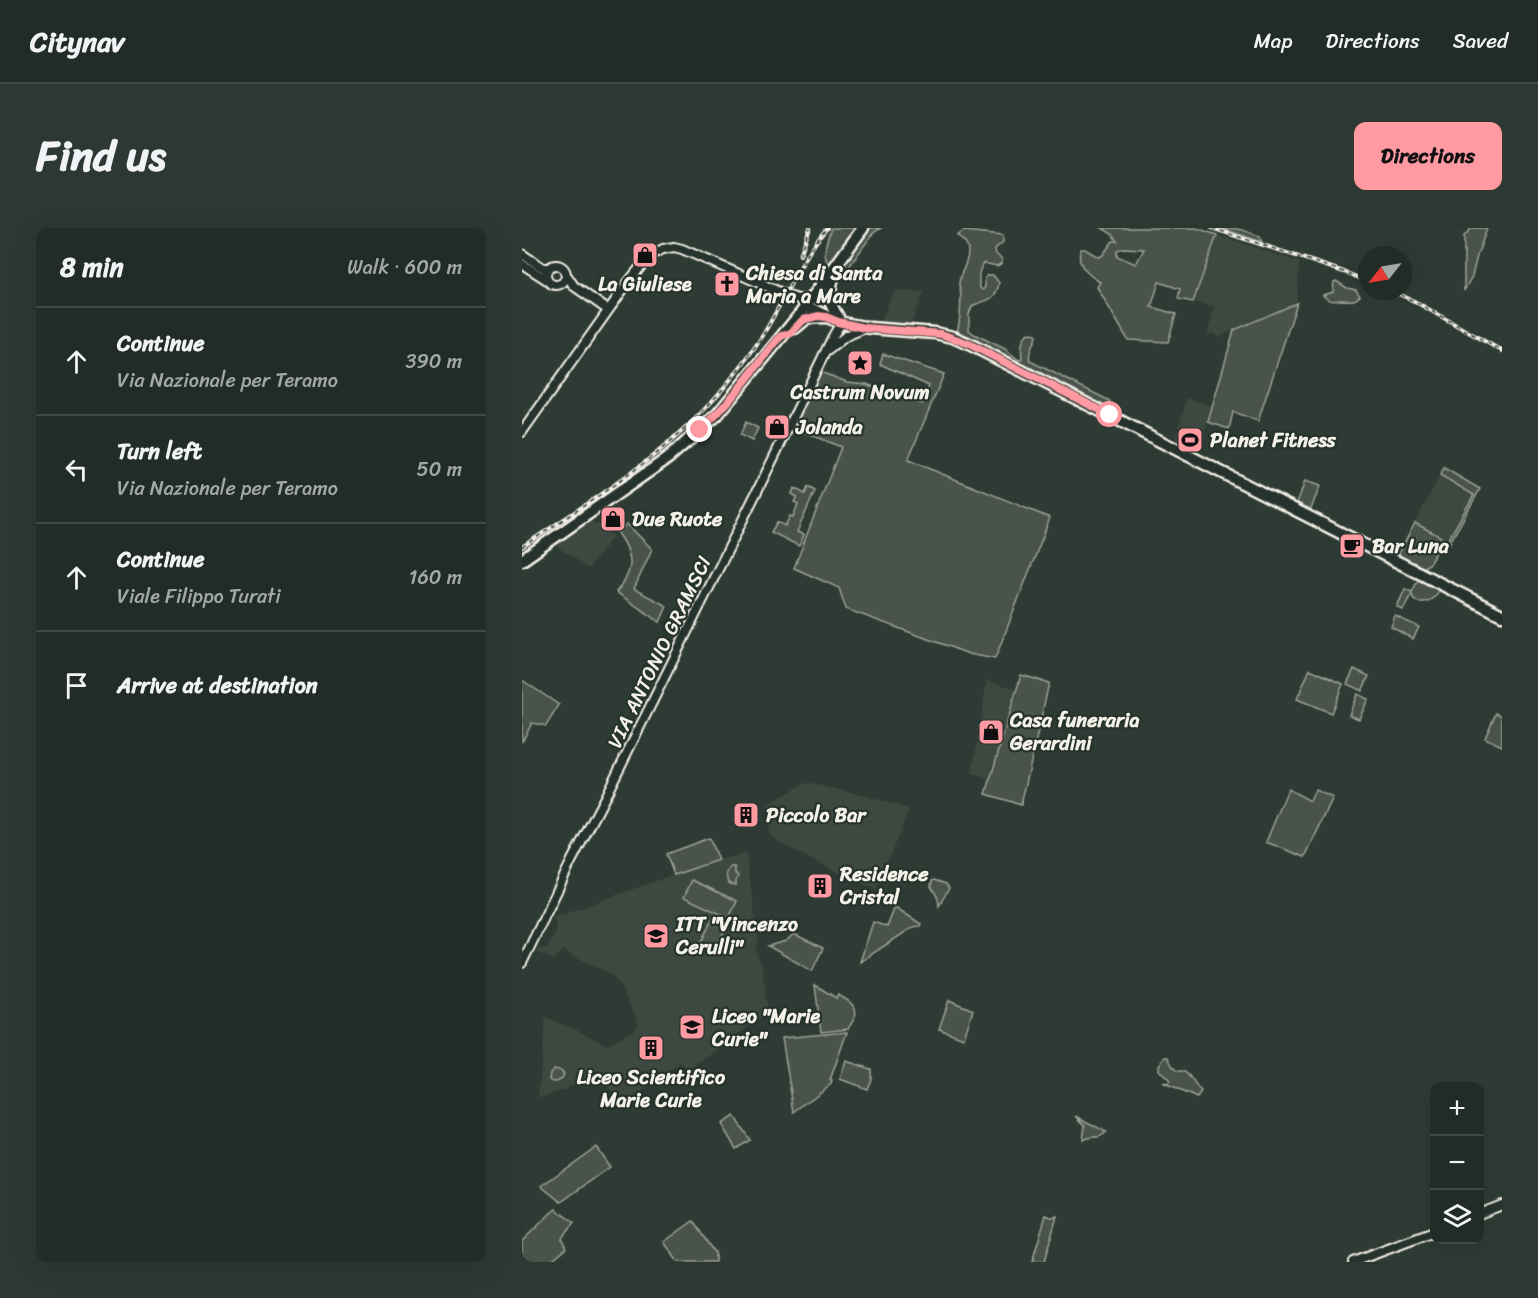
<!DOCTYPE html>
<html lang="en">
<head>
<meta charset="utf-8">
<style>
	body { margin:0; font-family:Sriracha,sans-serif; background:#2e3833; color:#f1f3f6 }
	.controls { position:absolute; right:18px; bottom:18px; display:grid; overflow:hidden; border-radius:12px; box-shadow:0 6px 24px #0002 }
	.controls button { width:54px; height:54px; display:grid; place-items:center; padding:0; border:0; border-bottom:2px solid #3f4844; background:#222c27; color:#f1f3f6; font:30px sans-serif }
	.compass { position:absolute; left:836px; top:18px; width:54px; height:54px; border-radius:50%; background:#222c27; box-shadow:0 6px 24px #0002; rotate:239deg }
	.stop { position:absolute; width:18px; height:18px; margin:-14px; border:4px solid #ff9aa2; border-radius:50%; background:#fff }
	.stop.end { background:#ff9aa2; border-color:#fff; box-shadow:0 2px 6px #0008 }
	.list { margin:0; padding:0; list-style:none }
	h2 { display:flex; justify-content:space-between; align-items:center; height:78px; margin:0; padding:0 24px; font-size:26px }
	h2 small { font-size:20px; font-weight:400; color:#a2a7a7 }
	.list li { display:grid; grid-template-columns:39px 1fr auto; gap:18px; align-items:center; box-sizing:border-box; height:108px; padding:0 24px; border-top:2px solid #3f4844 }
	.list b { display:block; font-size:22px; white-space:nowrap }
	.list p { margin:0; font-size:20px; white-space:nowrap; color:#a2a7a7 }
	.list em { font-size:20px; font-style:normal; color:#a2a7a7 }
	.icon { flex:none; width:33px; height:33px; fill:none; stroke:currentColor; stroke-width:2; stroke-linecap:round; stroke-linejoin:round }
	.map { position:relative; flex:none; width:980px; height:1034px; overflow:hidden; border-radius:12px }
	header { display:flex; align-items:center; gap:36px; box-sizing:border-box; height:84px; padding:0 30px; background:#222c27; border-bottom:2px solid #3f4844 }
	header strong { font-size:28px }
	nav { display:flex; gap:33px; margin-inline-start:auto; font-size:21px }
	.intro { display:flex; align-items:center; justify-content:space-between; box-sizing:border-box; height:144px; padding:0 36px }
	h1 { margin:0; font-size:42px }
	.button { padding:15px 27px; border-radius:12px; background:#ff9aa2; color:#111; font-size:21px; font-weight:700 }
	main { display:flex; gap:36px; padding:0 36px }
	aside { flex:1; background:#222c27; border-radius:12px; box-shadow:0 6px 24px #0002 }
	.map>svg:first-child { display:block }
	.built { fill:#3c4841 }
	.green { fill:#48524c; stroke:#9ea29a; stroke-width:1.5; fill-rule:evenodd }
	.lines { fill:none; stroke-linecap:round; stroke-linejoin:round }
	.minor-casing { stroke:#f4f1e8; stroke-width:12 }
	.major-casing { stroke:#f4f1e8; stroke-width:15 }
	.minor { stroke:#26332d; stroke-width:8 }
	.major { stroke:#26332d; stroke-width:10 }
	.rail-casing { stroke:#f4f1e8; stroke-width:4 }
	.rail { stroke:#26332d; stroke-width:1.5; stroke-dasharray:4.5; stroke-linecap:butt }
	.minor-bridge-casing { stroke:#f4f1e8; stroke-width:12; stroke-linecap:butt }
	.minor-bridge { stroke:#26332d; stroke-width:8 }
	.route { stroke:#ff9aa2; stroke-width:8 }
	.labels { text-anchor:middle; stroke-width:4.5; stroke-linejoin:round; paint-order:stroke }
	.poi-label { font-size:20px; font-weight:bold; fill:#f4f1e8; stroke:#26332d; text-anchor:start }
	.street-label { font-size:20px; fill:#f4f1e8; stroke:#26332d }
</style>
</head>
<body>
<header>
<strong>Citynav</strong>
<nav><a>Map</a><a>Directions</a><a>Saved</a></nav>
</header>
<div class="intro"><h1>Find us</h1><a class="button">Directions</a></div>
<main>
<aside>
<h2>8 min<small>Walk · 600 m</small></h2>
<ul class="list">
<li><svg class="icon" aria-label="ahead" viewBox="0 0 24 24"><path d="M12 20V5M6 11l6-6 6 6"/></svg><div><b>Continue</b><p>Via Nazionale per Teramo</p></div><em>390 m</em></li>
<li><svg class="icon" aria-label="left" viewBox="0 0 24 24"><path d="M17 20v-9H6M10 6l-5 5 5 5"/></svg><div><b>Turn left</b><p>Via Nazionale per Teramo</p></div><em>50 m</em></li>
<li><svg class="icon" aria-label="ahead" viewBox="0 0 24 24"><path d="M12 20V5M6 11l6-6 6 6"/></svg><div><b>Continue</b><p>Viale Filippo Turati</p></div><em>160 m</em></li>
<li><svg class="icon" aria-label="arrive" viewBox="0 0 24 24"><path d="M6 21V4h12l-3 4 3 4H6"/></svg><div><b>Arrive at destination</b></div></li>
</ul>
</aside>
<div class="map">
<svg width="980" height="1034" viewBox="0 0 980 1034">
	<rect width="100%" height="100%" fill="#2e3b34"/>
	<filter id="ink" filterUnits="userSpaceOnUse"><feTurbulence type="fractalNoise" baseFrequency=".0167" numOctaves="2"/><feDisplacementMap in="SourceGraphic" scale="12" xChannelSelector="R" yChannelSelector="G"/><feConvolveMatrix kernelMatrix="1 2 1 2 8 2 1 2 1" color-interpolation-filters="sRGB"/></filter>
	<g filter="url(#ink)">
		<g class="built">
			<path d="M 695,7 L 777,34 L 775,75 L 712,102 L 697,110 L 690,104 L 685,110 L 692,79 L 671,74 Z"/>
			<path d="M 372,63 L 402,64 L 389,96 L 360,95 L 359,92 Z"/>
			<path d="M 665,170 L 690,178 L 675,228 L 652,216 Z"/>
			<path d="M 918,247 L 952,267 L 923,315 L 920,314 L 919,308 L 893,295 Z"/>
			<path d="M 67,291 L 74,297 L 79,297 L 91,308 L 66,341 L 32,316 Z"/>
			<path d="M 465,452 L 494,461 L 468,551 L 450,546 Z"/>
			<path d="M 286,555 L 341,567 L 387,581 L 354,662 L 276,625 L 251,610 L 246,602 L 247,598 L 250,593 L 245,577 L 279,557 Z"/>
			<path d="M 224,626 L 237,714 L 234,718 L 236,732 L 239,733 L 246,784 L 166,843 L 159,834 L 106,873 L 100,875 L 74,845 L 67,847 L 42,862 L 16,870 L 24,789 L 72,810 L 84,817 L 113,802 L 117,796 L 98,758 L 90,747 L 41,722 L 31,732 L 12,723 L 25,720 L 35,701 L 31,690 L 181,636 L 196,632 Z"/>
		</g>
		<g class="green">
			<path d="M 309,0 L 338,0 L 307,37 C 299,25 305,13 309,0 Z"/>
			<path d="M 346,0 L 359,0 L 351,5 L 329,36 L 324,47 L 318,45 L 317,40 Z"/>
			<path d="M 580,0 L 674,0 L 695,7 L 671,74 L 656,71 L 658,61 L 637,54 L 629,79 L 654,86 L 646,114 L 606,112 L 575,59 L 578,54 C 566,47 553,36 559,21 L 563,21 L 576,29 L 580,28 L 591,13 L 595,13 L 590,6 ZM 602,20 L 622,21 L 614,36 L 595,28 L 595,22 Z"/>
			<path d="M 699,0 C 716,0 723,2 738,9 L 740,14 Z"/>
			<path d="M 950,0 L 965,0 L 955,28 L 950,48 L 942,63 L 942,8 Z"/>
			<path d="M 442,3 L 481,7 L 481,14 L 473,21 L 474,26 L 480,31 L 480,35 L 475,38 L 462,35 C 456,41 456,53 458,60 L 461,62 L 463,59 L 463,50 L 466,47 L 471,47 L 477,55 C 473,75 464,71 450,78 L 447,86 L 447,102 L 452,106 L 483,121 L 497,132 L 500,131 C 499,121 499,113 505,106 L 510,105 L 514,106 C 514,117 505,120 508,133 L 588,173 L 583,184 L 434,107 C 439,93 438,83 439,69 C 439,65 437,60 437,55 C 438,44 447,34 446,23 C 446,16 440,12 435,8 Z"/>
			<path d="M 814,53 L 825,60 L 834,62 L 838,68 C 832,74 828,72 820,72 C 811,73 807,74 801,67 L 811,64 L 812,54 Z"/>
			<path d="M 775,75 L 736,193 L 711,184 L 707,201 L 686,194 L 712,102 Z"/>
			<path d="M 361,126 L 422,146 L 386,232 L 528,290 L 473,431 L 447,426 L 324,381 L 317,360 L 272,340 L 319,219 L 271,200 L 298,144 L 325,154 L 344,156 L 400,176 L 407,158 L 358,136 Z"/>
			<path d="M 224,194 L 236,200 L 230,213 L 218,207 Z"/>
			<path d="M 922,240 L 958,261 L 927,316 L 924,315 L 952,267 L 918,247 Z"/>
			<path d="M 783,253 L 798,258 L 789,281 L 775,275 Z"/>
			<path d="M 286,259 L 293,263 L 275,304 L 282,307 L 277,318 L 249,304 L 255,294 L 263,298 L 268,288 L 271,289 L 276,276 L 272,274 L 275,269 L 270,266 L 272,260 L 283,266 Z"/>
			<path d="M 893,295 L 919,309 L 920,314 L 907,336 L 898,341 L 875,329 Z"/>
			<path d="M 105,296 L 130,321 L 112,361 L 145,378 L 138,394 L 94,364 C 113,343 112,327 96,305 Z"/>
			<path d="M 898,348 L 919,359 C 914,369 908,375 896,374 L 891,370 L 890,365 L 881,382 L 875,379 L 883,361 L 890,364 Z"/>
			<path d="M 873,388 L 897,399 L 891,411 L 869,399 Z"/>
			<path d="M 788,441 L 821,456 L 809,485 L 775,471 Z"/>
			<path d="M 832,441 L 847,448 L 840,463 L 825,456 Z"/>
			<path d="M 499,447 L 527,455 L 499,577 L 464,566 Z"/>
			<path d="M 0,452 L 37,477 L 24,498 L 10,495 L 0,514 Z"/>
			<path d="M 835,466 L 846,471 L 837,491 L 827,487 Z"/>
			<path d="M 974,485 L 980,488 L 980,518 L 963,510 Z"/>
			<path d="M 766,561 L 788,573 L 793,562 L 811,570 L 783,629 L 744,614 Z"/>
			<path d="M 187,610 L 196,632 L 152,647 L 144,626 Z"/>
			<path d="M 209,639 L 213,639 L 213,646 L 215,646 L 216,650 L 214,651 L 214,657 L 208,656 C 203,650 203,645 209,639 Z"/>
			<path d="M 170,652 L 215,673 L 207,690 L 162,669 Z"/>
			<path d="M 412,652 L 424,656 L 427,660 L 417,678 L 416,670 L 409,658 L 410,653 Z"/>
			<path d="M 373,679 L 399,696 L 398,698 L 391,699 L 338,734 L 351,694 L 365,699 Z"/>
			<path d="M 191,690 L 205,697 L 192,725 L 177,718 Z"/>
			<path d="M 272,706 L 301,720 L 290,743 L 246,718 L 264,713 Z"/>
			<path d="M 293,757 L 314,770 L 316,767 C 324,771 337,778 333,789 C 332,792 328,797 326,801 L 299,804 Z"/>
			<path d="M 427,772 L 451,782 L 442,810 L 417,801 Z"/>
			<path d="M 325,804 L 308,852 L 310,853 L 309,856 L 272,884 L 260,810 Z"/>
			<path d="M 643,829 L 646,829 C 650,836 651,845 661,843 C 670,848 672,857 679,864 L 675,870 L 640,855 L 646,856 L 648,853 L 637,842 L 637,837 Z"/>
			<path d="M 324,833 L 349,841 L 349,851 L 345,861 L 318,851 Z"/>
			<path d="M 32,841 L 40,843 L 42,846 C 39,854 33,856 27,852 L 28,845 Z"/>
			<path d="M 212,888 L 228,912 L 214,921 L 199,896 Z"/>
			<path d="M 554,888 L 584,904 C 578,912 569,907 561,912 L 563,897 Z"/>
			<path d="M 74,919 L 88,939 L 39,974 L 19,958 Z"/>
			<path d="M 34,981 L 52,995 L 42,1007 L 40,1011 L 44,1020 L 27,1034 L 8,1034 L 0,1026 L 0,1013 L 30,984 Z"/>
			<path d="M 524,987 L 531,990 L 535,988 L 522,1034 L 510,1034 Z"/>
			<path d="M 171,993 L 191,1023 L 193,1024 L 193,1034 L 156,1034 L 142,1014 Z"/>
		</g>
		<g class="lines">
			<g class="minor-casing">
				<g id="minor">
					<path d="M 0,26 L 21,40 L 27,40"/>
					<path d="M 0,36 L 25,52"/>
					<circle cx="34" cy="47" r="10"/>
					<path d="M 43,45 L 52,58 L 86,82"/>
					<path d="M 266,68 L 276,71 L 290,71"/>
					<path d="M 305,123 L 324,108 L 343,100"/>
					<path d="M 0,204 L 105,56 L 127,28 L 141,21 L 152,19 L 160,21 L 249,60"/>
					<path d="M 0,735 L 50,632 L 83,569 L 252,229 L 311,108 L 317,98 L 323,95"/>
					<path d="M 957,986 L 980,977"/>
					<path d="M 831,1034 L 912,1004"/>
				</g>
			</g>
			<g class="major-casing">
				<g id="major">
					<path d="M 312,44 C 308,66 303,69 316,89"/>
					<path d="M 284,78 L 316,94 L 348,100 L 413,105 L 431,109 L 445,115 L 980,387"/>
					<path d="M 273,100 L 285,90 L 304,89"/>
					<path d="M 0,332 L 146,230 L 195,187 L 279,85 L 341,0"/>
				</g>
			</g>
			<use href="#minor" class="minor"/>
			<use href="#major" class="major"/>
			<g class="rail-casing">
				<g id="rail">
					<path d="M 690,0 L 822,44 L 845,53"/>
					<path d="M 278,27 L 288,0"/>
					<path d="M 870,63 L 892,73 L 980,123"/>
					<path d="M 0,319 C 70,272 150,224 204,157 C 217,141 231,123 242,105 C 264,69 277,33 305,0"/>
				</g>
			</g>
			<use href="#rail" class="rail"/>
			<g class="minor-bridge-casing">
				<path id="minor-bridge" d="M 249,60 L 266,68"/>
			</g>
			<use href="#minor-bridge" class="minor-bridge"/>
		</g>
	</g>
	<g class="lines" filter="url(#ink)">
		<path class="route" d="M 178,202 C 210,174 232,140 259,108 L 269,105 L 281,92 L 296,88 L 304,89 L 316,94 L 343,100 L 419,106 L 445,115 L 588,187"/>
	</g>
	<defs>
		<g id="shop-square" transform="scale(1.35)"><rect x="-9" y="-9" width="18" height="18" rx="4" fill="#ff9aa2" stroke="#26332d"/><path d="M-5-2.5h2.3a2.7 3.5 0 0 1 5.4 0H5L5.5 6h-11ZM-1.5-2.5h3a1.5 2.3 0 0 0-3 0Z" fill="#111"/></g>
		<g id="church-square" transform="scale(1.35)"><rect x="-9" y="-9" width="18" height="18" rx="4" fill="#ff9aa2" stroke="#26332d"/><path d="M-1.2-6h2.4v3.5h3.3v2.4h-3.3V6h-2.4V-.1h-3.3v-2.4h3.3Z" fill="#111"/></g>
		<g id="sight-square" transform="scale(1.35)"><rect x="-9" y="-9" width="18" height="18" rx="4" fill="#ff9aa2" stroke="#26332d"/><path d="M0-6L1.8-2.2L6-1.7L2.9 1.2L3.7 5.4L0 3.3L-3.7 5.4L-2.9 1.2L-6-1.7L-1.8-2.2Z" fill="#111"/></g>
		<g id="stadium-square" transform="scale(1.35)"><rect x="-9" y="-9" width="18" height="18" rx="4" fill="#ff9aa2" stroke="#26332d"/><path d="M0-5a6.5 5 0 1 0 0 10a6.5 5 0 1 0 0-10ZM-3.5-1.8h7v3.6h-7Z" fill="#111"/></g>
		<g id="cafe-square" transform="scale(1.35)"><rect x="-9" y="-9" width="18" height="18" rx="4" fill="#ff9aa2" stroke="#26332d"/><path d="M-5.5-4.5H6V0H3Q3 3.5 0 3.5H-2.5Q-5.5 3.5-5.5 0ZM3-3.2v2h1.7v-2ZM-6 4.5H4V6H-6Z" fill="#111"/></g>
		<g id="building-square" transform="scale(1.35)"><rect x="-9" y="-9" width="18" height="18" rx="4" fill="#ff9aa2" stroke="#26332d"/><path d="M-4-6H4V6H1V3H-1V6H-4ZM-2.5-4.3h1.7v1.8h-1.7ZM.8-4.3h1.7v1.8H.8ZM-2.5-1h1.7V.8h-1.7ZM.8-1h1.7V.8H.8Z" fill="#111"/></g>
		<g id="school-square" transform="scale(1.35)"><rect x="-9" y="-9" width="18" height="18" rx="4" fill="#ff9aa2" stroke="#26332d"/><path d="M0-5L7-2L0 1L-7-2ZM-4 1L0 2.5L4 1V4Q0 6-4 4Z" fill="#111"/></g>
	</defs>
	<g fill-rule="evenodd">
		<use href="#shop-square" x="123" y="27"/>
		<use href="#church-square" x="205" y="56"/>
		<use href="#sight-square" x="338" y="135"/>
		<use href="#shop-square" x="255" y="199"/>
		<use href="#stadium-square" x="668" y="212"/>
		<use href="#shop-square" x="91" y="291"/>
		<use href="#cafe-square" x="830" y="318"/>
		<use href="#shop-square" x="469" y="504"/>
		<use href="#building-square" x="224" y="587"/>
		<use href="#building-square" x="298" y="658"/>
		<use href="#school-square" x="134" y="708"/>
		<use href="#school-square" x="170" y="799"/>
		<use href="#building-square" x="129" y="820"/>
	</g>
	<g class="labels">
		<g class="poi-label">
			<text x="224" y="52">Chiesa di Santa<tspan x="224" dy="23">Maria a Mare</tspan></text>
			<text x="123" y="63" text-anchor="middle">La Giuliese</text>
			<text x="338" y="171" text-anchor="middle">Castrum Novum</text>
			<text x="274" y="206">Jolanda</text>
			<text x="688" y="219">Planet Fitness</text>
			<text x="110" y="298">Due Ruote</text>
			<text x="850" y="325">Bar Luna</text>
			<text x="488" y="499">Casa funeraria<tspan x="488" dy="23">Gerardini</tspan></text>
			<text x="244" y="594">Piccolo Bar</text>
			<text x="318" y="653">Residence<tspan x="318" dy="23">Cristal</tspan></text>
			<text x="154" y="703">ITT "Vincenzo<tspan x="154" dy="23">Cerulli"</tspan></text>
			<text x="190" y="795">Liceo "Marie<tspan x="190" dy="23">Curie"</tspan></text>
			<text x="129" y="856" text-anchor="middle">Liceo Scientifico<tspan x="129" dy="23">Marie Curie</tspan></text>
		</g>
		<g class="street-label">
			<text transform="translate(137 424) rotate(-64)" y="7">VIA ANTONIO GRAMSCI</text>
		</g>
	</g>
</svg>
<div class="controls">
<button>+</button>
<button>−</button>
<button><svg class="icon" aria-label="layers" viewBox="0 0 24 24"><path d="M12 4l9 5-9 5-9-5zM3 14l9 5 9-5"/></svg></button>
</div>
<svg class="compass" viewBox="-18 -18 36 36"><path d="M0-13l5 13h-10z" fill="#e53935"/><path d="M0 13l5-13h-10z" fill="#a2a7a7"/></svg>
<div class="stop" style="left:588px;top:187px"></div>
<div class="stop end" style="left:178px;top:202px"></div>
</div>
</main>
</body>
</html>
